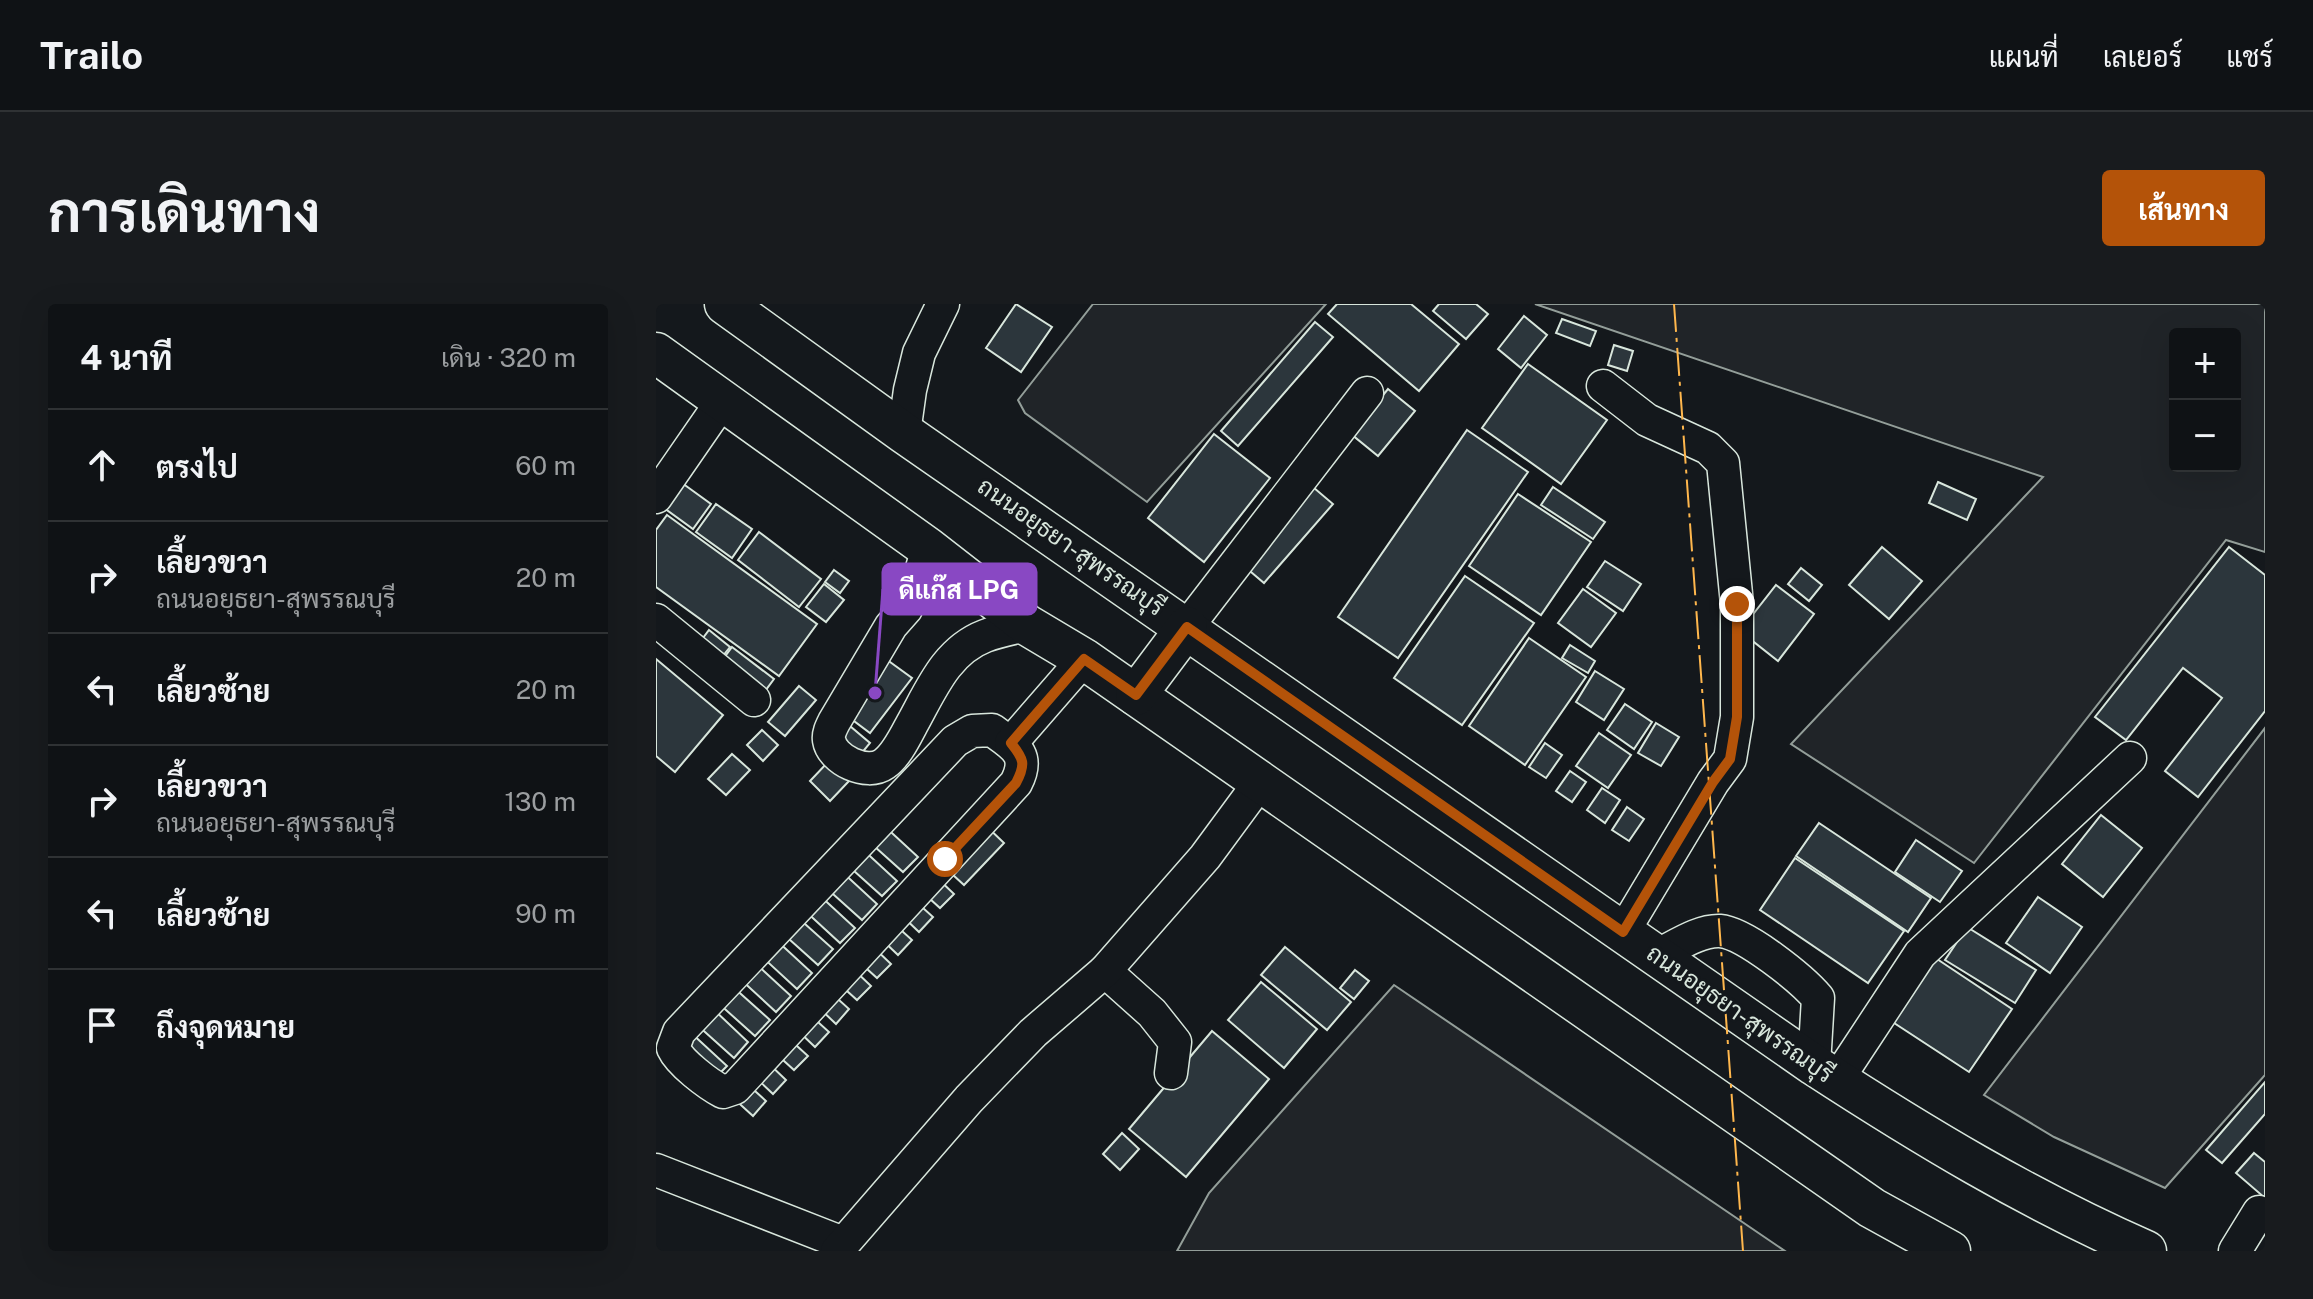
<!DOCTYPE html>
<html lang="th">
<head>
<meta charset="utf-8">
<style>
	body { margin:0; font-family:"Public Sans",Sarabun,sans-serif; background:#181b1e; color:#f1f3f6 }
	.controls { position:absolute; right:24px; top:24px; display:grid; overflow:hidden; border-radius:8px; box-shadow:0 8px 32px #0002 }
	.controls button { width:72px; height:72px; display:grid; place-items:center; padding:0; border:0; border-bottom:2px solid #2f3234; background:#0f1215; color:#f1f3f6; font:40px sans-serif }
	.stop { position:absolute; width:24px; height:24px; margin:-18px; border:6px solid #b45309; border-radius:50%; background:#fff }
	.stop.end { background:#b45309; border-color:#fff; box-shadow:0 2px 8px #0008 }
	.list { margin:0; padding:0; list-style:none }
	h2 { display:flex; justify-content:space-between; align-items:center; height:104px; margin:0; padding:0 32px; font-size:34px }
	h2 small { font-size:26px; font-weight:400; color:#9b9ea0 }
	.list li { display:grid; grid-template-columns:52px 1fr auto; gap:24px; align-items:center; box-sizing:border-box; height:112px; padding:0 32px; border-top:2px solid #2f3234 }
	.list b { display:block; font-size:30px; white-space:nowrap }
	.list p { margin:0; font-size:26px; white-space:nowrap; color:#9b9ea0 }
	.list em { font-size:26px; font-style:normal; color:#9b9ea0 }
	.icon { flex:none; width:44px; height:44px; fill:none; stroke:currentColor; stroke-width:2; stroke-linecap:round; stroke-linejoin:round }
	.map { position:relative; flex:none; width:1609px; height:947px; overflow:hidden; border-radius:8px }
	header { display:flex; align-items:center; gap:48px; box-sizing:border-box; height:112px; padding:0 40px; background:#0f1215; border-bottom:2px solid #2f3234 }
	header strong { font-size:38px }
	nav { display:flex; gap:44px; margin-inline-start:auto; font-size:28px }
	.intro { display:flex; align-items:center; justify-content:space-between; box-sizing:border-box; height:192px; padding:0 48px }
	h1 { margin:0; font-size:56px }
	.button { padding:20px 36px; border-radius:8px; background:#b45309; color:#fff; font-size:28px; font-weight:700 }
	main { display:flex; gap:48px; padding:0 48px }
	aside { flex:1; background:#0f1215; border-radius:8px; box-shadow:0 8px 32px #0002 }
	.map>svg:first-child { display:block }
	.green { fill:#202428; stroke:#939e99; stroke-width:2; fill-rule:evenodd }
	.building { fill:#2c363c; stroke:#d8e6dc; stroke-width:2 }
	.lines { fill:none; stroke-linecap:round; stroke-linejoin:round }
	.minor-casing { stroke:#d8e6dc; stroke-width:35 }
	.major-casing { stroke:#d8e6dc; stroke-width:43 }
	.minor { stroke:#14181c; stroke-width:32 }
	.major { stroke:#14181c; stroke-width:40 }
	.power { stroke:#ffb74d; stroke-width:2; stroke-dasharray:28 6 4 6; stroke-linecap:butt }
	.route { stroke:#b45309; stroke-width:10 }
	.labels { text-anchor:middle; stroke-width:6; stroke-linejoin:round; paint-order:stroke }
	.street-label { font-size:24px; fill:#d8e6dc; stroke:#14181c }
	.leader { fill:none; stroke:#8948c3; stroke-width:3 }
	.callout-dot { fill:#8948c3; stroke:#14181c; stroke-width:3 }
	.callout { fill:#8948c3; stroke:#8948c3; stroke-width:3 }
	.callout-label { font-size:26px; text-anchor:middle; font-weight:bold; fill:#fff }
</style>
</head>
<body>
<header>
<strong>Trailo</strong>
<nav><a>แผนที่</a><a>เลเยอร์</a><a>แชร์</a></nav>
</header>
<div class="intro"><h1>การเดินทาง</h1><a class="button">เส้นทาง</a></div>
<main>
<aside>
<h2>4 นาที<small>เดิน · 320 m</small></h2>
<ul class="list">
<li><svg class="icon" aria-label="ahead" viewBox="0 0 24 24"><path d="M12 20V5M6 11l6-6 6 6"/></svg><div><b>ตรงไป</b></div><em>60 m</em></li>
<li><svg class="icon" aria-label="right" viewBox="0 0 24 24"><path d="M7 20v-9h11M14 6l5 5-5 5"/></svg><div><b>เลี้ยวขวา</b><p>ถนนอยุธยา-สุพรรณบุรี</p></div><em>20 m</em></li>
<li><svg class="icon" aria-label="left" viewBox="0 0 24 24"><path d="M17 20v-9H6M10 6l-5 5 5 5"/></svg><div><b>เลี้ยวซ้าย</b></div><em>20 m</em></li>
<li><svg class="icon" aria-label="right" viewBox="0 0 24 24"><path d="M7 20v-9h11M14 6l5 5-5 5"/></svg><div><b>เลี้ยวขวา</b><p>ถนนอยุธยา-สุพรรณบุรี</p></div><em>130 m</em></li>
<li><svg class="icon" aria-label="left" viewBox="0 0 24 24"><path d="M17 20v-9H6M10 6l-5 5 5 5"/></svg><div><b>เลี้ยวซ้าย</b></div><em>90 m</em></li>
<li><svg class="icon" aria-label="arrive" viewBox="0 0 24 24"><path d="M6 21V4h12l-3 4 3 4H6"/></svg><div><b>ถึงจุดหมาย</b></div></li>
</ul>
</aside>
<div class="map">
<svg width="1609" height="947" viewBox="0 0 1609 947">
	<rect width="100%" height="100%" fill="#14181c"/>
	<g class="green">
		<path d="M 437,0 L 670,0 L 491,198 L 369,109 L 362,96 Z"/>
		<path d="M 879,0 L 1609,0 L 1609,248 L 1570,236 L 1318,559 L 1135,440 L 1387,173 ZM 1519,30 L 1579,30 L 1579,162 L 1519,162 Z"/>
		<path d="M 1609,424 L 1609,771 L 1509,884 L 1398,833 L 1328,791 Z"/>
		<path d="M 738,681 L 1129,947 L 521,947 L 553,889 Z"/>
	</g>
	<g class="building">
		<path d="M 360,0 L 396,23 L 365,68 L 330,44 Z"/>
		<path d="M 681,0 L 755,0 L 803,40 L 763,87 L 672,10 Z"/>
		<path d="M 783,0 L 820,0 L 832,10 L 810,35 L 777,7 Z"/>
		<path d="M 868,12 L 891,31 L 865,64 L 842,45 Z"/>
		<path d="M 906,15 L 940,27 L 934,42 L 900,29 Z"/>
		<path d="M 659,18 L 677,33 L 582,142 L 565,127 Z"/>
		<path d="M 958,41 L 977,47 L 971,67 L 952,61 Z"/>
		<path d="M 872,60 L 951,116 L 905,180 L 826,124 Z"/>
		<path d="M 732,85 L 759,107 L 722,152 L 695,130 Z"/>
		<path d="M 811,126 L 872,168 L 742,354 L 682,313 Z"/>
		<path d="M 558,130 L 614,174 L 548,258 L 492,214 Z"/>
		<path d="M 651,178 L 677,200 L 608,279 L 582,257 Z"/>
		<path d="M 1282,178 L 1320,195 L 1311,216 L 1273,199 Z"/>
		<path d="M 26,179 L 55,200 L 37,225 L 8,204 Z"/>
		<path d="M 897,183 L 949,218 L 937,235 L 885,201 Z"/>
		<path d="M 862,190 L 935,238 L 885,311 L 813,262 Z"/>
		<path d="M 60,200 L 96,225 L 76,254 L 40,228 Z"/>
		<path d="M 11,211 L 161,320 L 123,372 L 0,283 L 0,226 Z"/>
		<path d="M 103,228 L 165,275 L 143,303 L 82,256 Z"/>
		<path d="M 1226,243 L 1266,277 L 1233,315 L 1193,281 Z"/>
		<path d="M 1573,243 L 1609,271 L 1609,407 L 1542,493 L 1509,467 L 1566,394 L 1527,364 L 1470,436 L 1439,413 Z"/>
		<path d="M 949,257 L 985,280 L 967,307 L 931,283 Z"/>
		<path d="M 1145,264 L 1166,281 L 1153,297 L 1132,280 Z"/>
		<path d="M 178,266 L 193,277 L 184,289 L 169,278 Z"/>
		<path d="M 809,272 L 878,319 L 806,421 L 738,374 Z"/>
		<path d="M 168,280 L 188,296 L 170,318 L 150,303 Z"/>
		<path d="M 1120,281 L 1158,310 L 1122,357 L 1084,327 Z"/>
		<path d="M 927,285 L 960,309 L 935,343 L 902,319 Z"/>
		<path d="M 53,326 L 74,343 L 62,358 L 41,342 Z"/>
		<path d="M 873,334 L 930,373 L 869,461 L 813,422 Z"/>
		<path d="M 914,341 L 939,357 L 932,369 L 906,354 Z"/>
		<path d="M 76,343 L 118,375 L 104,394 L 62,362 Z"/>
		<path d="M 223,350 L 256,374 L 214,429 L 182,405 Z"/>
		<path d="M 0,355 L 67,411 L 19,468 L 0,452 Z"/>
		<path d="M 939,367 L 968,385 L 948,416 L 920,398 Z"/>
		<path d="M 143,382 L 160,396 L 129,432 L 112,418 Z"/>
		<path d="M 969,400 L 996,418 L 978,445 L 951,426 Z"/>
		<path d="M 188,417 L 214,439 L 200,456 L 174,434 Z"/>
		<path d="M 1000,419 L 1023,433 L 1005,462 L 982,449 Z"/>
		<path d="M 106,426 L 122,441 L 107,457 L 91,441 Z"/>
		<path d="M 943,429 L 975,451 L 952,484 L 920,462 Z"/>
		<path d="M 889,439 L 906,451 L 890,474 L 873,463 Z"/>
		<path d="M 76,450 L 94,466 L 70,491 L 52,475 Z"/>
		<path d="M 172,458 L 193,477 L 174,497 L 154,477 Z"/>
		<path d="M 914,467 L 930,478 L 916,498 L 900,487 Z"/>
		<path d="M 946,484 L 964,496 L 949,519 L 931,506 Z"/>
		<path d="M 971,503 L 988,515 L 973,537 L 956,526 Z"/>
		<path d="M 1445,511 L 1486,544 L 1447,593 L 1406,560 Z"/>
		<path d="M 325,517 L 348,539 L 308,581 L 285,560 Z"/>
		<path d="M 224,518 L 262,553 L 247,568 L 209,534 Z"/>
		<path d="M 1163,519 L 1275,594 L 1252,628 L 1140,552 Z"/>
		<path d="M 1260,536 L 1306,567 L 1284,598 L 1239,568 Z"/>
		<path d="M 203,542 L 241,577 L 226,592 L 188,558 Z"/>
		<path d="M 1139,554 L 1248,627 L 1212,679 L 1104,606 Z"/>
		<path d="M 183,565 L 221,600 L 206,616 L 168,582 Z"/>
		<path d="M 277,570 L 298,590 L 284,604 L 263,585 Z"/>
		<path d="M 161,589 L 199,624 L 184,639 L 147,605 Z"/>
		<path d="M 1382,593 L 1426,623 L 1394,669 L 1350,639 Z"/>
		<path d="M 256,594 L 277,613 L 263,628 L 242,608 Z"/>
		<path d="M 139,611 L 177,645 L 162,661 L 124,627 Z"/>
		<path d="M 235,617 L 256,636 L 242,651 L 221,631 Z"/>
		<path d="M 1311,623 L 1380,666 L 1359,699 L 1289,656 Z"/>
		<path d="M 118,634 L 156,669 L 141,685 L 103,650 Z"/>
		<path d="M 214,640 L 235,660 L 221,674 L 200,655 Z"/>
		<path d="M 629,643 L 695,698 L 671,726 L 605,671 Z"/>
		<path d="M 1275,651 L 1356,705 L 1313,768 L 1232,715 Z"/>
		<path d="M 98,658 L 135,692 L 120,708 L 83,674 Z"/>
		<path d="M 194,662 L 215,682 L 201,696 L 180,677 Z"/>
		<path d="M 699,666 L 713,677 L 698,695 L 684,684 Z"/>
		<path d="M 605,678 L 661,725 L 628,764 L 572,716 Z"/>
		<path d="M 76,682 L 114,716 L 99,732 L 61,698 Z"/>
		<path d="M 172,686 L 193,705 L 180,720 L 159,700 Z"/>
		<path d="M 55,703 L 92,738 L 78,754 L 40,720 Z"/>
		<path d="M 152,709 L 173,728 L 159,743 L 138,723 Z"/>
		<path d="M 33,727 L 71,762 L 56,777 L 18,743 Z"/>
		<path d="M 556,727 L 613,775 L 530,873 L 473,825 Z"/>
		<path d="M 130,732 L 152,752 L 138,766 L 117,747 Z"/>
		<path d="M 109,756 L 130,776 L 117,790 L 96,770 Z"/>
		<path d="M 89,778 L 110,797 L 97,812 L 76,793 Z"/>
		<path d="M 1609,778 L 1609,810 L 1566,859 L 1550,846 Z"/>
		<path d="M 466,829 L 483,845 L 464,866 L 447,850 Z"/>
		<path d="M 1598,849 L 1609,858 L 1609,894 L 1580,869 Z"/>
	</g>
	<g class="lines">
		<g class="minor-casing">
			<g id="minor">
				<path d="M 947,82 L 991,116 L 1052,144 L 1067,159 L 1081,300 L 1081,413 L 1074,455 L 1057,478 L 967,628"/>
				<path d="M 248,129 L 254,86 L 263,49 L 287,0"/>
				<path d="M 0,193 L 67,96"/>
				<path d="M 272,244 L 260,284 L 250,305 L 235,322 L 178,418 C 175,424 172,430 173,436 C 176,456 211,472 228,460 C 240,452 249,433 256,420 C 275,386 290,347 329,332 C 342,327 357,324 371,321"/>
				<path d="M 0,316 L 98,396"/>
				<path d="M 531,323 L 711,89"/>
				<path d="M 336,426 C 358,442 375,450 360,479 L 79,784 L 67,788 C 52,780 24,759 17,744 L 23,728 L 299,437 L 316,427 Z"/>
				<path d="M 355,439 L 428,355"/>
				<path d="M 1000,652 C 1019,643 1043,626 1064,627 C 1089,629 1146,675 1162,694 L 1158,761"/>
				<path d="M 449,667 L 496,709 L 519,738 L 515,769"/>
				<path d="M 1181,776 L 1264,650 L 1474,454"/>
				<path d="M 0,866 L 187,939"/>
				<path d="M 181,947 L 313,795 L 377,729 L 449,667 L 549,553 L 605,477"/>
				<path d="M 1579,947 L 1603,908"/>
			</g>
		</g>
		<g class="major-casing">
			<g id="major">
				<path d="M 69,0 L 248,129 L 1158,761 C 1264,830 1373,896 1490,947"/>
				<path d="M 0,49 L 272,244 L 371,321 L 428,355 L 1216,904 L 1294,947"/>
				<path d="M 480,391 L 531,323"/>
			</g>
		</g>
		<use href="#minor" class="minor"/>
		<use href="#major" class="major"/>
		<path class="power" d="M 1018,0 L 1087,947"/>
	</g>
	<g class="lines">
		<path class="route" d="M 289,555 L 360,479 C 370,460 368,455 355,439 L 428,355 L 480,391 L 531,323 L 967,628 L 1057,478 L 1074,455 L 1081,413 L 1081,300"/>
	</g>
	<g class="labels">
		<g class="street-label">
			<text transform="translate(415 243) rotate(35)" y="8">ถนนอยุธยา-สุพรรณบุรี</text>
			<text transform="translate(1084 710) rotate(35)" y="8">ถนนอยุธยา-สุพรรณบุรี</text>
		</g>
	</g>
	<path class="leader" d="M219 389L227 285"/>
	<circle class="callout-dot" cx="219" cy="389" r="8"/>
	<rect class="callout" x="227" y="260" width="153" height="50" rx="8"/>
	<g class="callout-label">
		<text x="303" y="295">ดีแก๊ส LPG</text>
	</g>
</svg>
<div class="controls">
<button>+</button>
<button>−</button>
</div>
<div class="stop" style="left:289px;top:555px"></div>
<div class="stop end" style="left:1081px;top:300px"></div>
</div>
</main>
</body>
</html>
